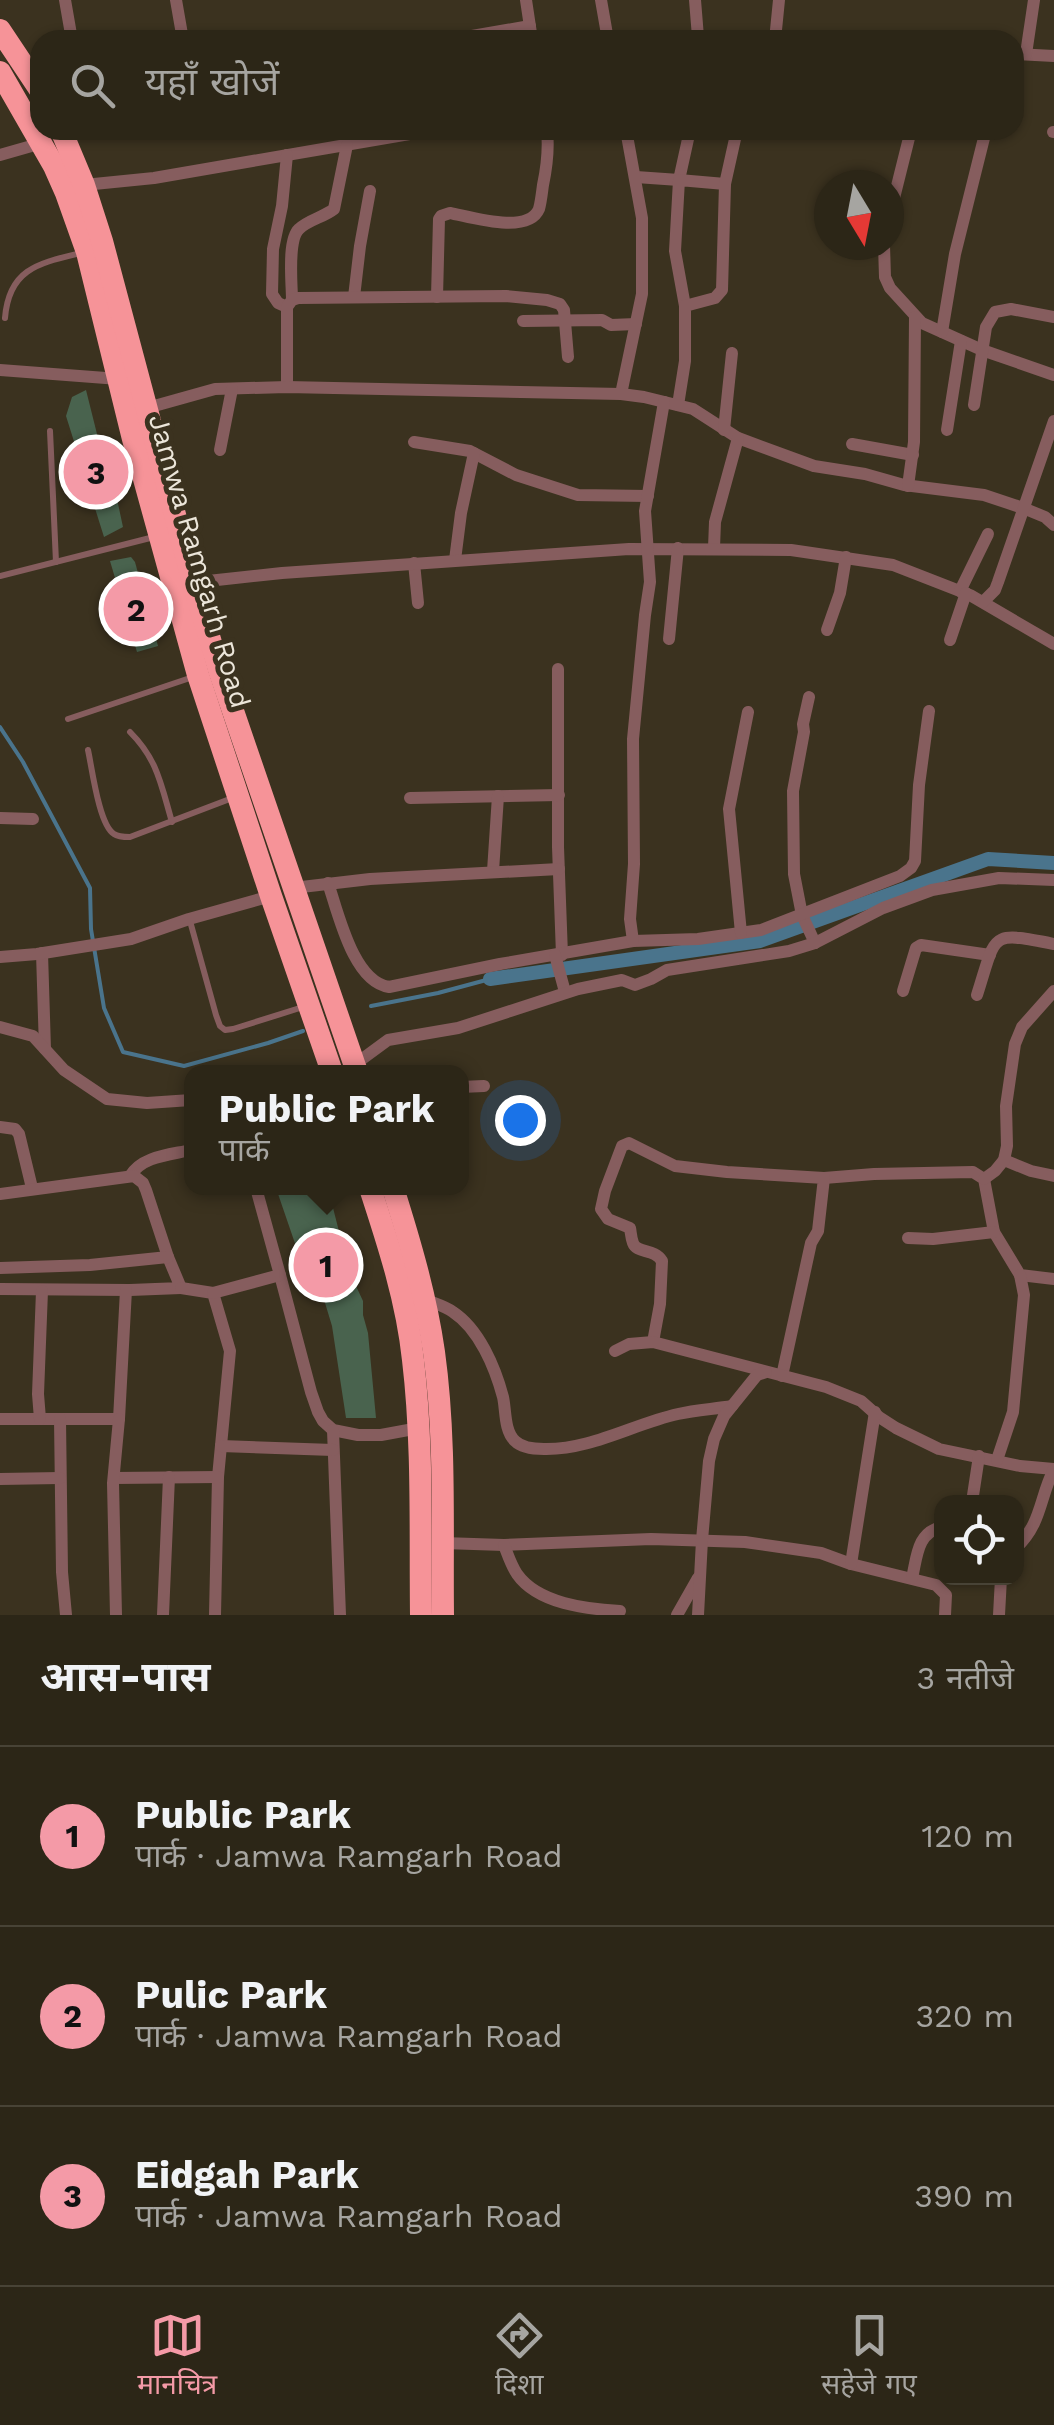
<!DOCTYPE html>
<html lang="hi">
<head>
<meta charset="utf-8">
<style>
	body { margin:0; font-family:"Work Sans","Noto Sans Devanagari",sans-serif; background:#342e20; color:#f1f3f6 }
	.controls { position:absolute; right:30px; bottom:30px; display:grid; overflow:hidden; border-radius:20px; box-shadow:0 2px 8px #0004 }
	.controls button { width:90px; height:90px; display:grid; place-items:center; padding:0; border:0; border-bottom:2px solid #484336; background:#2c2617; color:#f1f3f6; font:50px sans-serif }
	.compass { position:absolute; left:814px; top:170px; width:90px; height:90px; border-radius:50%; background:#2c2617; box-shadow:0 2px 8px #0004; rotate:170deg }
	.you { position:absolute; left:520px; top:1120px; width:35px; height:35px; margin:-25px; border:8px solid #fff; border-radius:50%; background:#1a73e8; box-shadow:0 0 0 15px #1a73e833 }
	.badge { display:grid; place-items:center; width:65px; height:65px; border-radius:50%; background:#f49aa7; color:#111; font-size:32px; font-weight:700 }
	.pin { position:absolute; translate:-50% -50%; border:5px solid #fff; box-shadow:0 2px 10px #0006 }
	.popup { position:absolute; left:184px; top:1065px; width:285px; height:130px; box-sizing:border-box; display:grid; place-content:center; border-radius:20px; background:#2c2617; filter:drop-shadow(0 2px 8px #0005); font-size:32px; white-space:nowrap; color:#a6a5a1 }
	.popup b { font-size:38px; color:#f1f3f6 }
	.popup::after { content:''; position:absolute; left:50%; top:100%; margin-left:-20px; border:20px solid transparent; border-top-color:#2c2617 }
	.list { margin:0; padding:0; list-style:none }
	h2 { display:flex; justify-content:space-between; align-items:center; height:130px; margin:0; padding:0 40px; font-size:42px }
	h2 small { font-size:32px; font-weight:400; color:#a6a5a1 }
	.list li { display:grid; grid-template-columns:65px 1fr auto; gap:30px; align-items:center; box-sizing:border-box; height:180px; padding:0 40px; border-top:2px solid #484336 }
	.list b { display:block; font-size:38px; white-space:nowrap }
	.list p { margin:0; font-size:32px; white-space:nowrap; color:#a6a5a1 }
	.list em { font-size:32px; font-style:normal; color:#a6a5a1 }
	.icon { flex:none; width:55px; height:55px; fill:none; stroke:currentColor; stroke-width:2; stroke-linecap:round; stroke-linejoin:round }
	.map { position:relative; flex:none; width:1054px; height:1615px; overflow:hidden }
	.search { position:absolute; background:#2c2617; box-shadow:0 2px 8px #0004; left:30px; right:30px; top:30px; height:110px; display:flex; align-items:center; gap:25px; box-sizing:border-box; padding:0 35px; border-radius:30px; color:#a6a5a1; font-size:38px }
	.sheet { height:670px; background:#2c2617 }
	nav { display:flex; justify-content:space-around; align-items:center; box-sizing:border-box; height:140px; border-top:2px solid #484336; background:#2c2617; font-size:28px; color:#a6a5a1 }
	nav a { display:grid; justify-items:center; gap:5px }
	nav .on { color:#f49aa7 }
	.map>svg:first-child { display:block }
	.green { fill:#49634e }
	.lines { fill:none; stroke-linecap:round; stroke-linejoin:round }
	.stream { stroke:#4a748c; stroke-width:4 }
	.canal { stroke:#4a748c; stroke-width:14 }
	.lane { stroke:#865d5e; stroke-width:6 }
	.street { stroke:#865d5e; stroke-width:12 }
	.highway { stroke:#f69398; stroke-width:22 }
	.labels { text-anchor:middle; stroke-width:10; stroke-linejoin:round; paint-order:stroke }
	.street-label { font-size:28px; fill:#ece6da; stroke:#3b321f }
</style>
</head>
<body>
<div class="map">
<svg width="1054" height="1615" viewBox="0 0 1054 1615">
	<rect width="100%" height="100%" fill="#3b321f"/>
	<g class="green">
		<path d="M 86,390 L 99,442 L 114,485 L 123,527 L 104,537 L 66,416 L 72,397 Z"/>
		<path d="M 131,557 L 135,562 L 158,646 L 137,652 L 110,561 Z"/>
		<path d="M 276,1188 L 328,1188 L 349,1271 L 363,1301 L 363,1315 L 368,1333 L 376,1418 L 346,1418 L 332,1326 L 319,1283 L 300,1258 Z"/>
	</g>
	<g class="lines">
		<g class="stream">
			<path d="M 0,727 L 23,762 L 90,888 L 91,929 L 104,1008 L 123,1052 L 184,1066 L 268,1043 L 303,1031"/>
			<path d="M 371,1006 L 438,993 L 490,979"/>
		</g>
		<path class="canal" d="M 490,979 L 760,941 L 988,859 L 1054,863"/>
		<g class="lane">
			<path d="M 5,318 C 9,268 40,263 81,253"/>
			<path d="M 50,431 L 56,562"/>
			<path d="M 0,576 L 154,537"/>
			<path d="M 68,719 L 193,677"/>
			<path d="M 130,732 C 158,760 161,785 172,822"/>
			<path d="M 88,750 C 92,768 99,825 114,834 C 118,837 124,837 130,837 L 235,797"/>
			<path d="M 190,921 L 216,1015 L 220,1026 L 225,1030 L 233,1029 L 303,1007"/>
		</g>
		<g class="street">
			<path d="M 65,0 L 72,40"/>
			<path d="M 176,0 L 183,40"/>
			<path d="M 526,0 L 532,40"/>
			<path d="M 601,0 L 608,40"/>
			<path d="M 695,0 L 698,37"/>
			<path d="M 449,40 L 530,26"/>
			<path d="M 675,40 L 698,37 L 722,40"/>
			<path d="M 775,40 L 779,0"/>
			<path d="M 1014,54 L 1054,56"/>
			<path d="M 1026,54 L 1034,0"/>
			<path d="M 1053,132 L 1054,132"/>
			<path d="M 0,155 L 42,143"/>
			<path d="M 636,177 L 679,180 L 690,130"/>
			<path d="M 84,185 L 154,178 L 427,131"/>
			<path d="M 889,218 L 911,130"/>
			<path d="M 884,245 L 885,277 L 890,288 L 922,323 L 982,350 L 1054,375"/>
			<path d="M 354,297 L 360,246 L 370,191"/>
			<path d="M 437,297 L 439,219 L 441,216 L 450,213 C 471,217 528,235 539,209 C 541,202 542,192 543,185 C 547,166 549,149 547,130"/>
			<path d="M 292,300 C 292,284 287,240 299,229 C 308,220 324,217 334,209 L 347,145"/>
			<path d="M 685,306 L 675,251 L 679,180 L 725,184"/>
			<path d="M 287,307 L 278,303 L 272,294 L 273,249 L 282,206 L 287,155"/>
			<path d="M 523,321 L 602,320 L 611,325 L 636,324"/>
			<path d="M 942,332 L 955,254 L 986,130"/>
			<path d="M 0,370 L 119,379"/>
			<path d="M 287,387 L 287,307 L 292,300 L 298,298 L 506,296 L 547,300 L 560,304 L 564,310 L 568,357"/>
			<path d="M 621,394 L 642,294 L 642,218 L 626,130"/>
			<path d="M 678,405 L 685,361 L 685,306 L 715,298 L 722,290 L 725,184 L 737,130"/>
			<path d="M 974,405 L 986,327 L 995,312 L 1011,309 L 1054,317"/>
			<path d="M 147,408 L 215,389 L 287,387 L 621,394 L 644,397 L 693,409 L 738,438 L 814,466 L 865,474 L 904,485 L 984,495 L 1023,508 L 1045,517 L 1054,525"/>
			<path d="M 724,430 L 732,353"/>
			<path d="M 947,430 L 961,341"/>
			<path d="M 414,442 L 470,451 L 516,475 L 578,495 L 648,496"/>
			<path d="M 852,444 L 913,455"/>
			<path d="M 220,450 L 232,389"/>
			<path d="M 908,486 L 914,442 L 915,317"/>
			<path d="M 714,548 L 715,522 L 738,438"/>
			<path d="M 455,560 L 461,513 L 474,453"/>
			<path d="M 414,563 L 418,603"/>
			<path d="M 194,586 L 208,581 L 282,573 L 629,549 L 791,550 L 893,565 L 970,595 L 1054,644"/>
			<path d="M 960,591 L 988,534"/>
			<path d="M 983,602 L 995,590 L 998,582 L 1054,421"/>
			<path d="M 827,630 L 840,593 L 846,557"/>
			<path d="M 669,639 L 678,548"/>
			<path d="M 950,640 L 966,593"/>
			<path d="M 558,669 L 558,847 L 562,955"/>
			<path d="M 809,697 L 803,724 L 804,732 L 793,791 L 794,874 L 802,915 L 815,943"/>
			<path d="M 410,798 L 559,795"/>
			<path d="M 0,818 L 33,819"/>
			<path d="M 493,871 L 498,796"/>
			<path d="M 328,883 C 338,912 353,982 389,987 L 500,964 L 633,941 L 698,939 L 761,930 L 900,876 L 911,868 L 915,861 L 919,785 L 929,711"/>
			<path d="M 293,888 L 370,879 L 559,869"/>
			<path d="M 741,933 L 729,809 L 748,712"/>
			<path d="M 633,941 L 630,919 L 634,864 L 633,739 L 645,615 L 650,582 L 645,511 L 664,402"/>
			<path d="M 42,953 L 45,1049"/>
			<path d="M 555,955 L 565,992"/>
			<path d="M 0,957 L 37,954 L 131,939 L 189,919 L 271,896"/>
			<path d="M 903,991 L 916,948 L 921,945 L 990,955"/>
			<path d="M 977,995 C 997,933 988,931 1054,944"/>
			<path d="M 0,1027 L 33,1036 L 64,1070 L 107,1099 L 147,1103 L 191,1100"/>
			<path d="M 354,1065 L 388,1040 L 458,1028 L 578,989 L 622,980 L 635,985 L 651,979 L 667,970 L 789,951 L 815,943 L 883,908 L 932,890 L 999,878 L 1054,880"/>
			<path d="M 461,1087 L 484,1086"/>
			<path d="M 0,1127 L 15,1129 L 19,1134 L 32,1188"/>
			<path d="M 1004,1160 L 1031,1171 L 1054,1176"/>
			<path d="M 130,1176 C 142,1156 169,1155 191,1150"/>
			<path d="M 824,1178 L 874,1174 L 973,1172 L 984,1179 L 994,1232 L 1020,1275 L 1054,1279"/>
			<path d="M 984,1179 L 995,1171 L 1004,1160 L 1007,1146 L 1006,1106 L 1015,1044 L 1022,1027 L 1054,991"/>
			<path d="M 0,1194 L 134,1176 L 143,1183 L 146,1190 L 168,1257 L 181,1288 L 130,1290 L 0,1289"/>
			<path d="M 908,1238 L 933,1239 L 994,1232"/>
			<path d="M 0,1268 L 90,1265 L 168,1257"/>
			<path d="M 280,1275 L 311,1392 L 318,1412 L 323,1421 L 333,1430 L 358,1435 L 381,1435 L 419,1428"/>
			<path d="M 181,1288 L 213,1293 L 230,1351 L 218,1477 L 215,1615"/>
			<path d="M 213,1293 L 280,1275 L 256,1188"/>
			<path d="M 424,1299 C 433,1303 445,1306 453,1312 C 479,1329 495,1367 503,1397 C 506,1410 504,1431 515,1441 C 522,1448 535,1449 544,1449 C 591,1450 633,1424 678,1414 C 696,1410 714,1409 732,1406"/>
			<path d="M 653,1342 L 660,1304 L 662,1261 C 654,1248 637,1254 633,1243 C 631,1238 631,1233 630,1228 L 608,1219 L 601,1209 L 605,1191 L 622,1146 L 629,1143 L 675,1166 L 727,1172 L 824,1178 L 818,1231 L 811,1243 L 782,1376"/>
			<path d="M 615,1351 L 629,1344 L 653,1342 L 826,1387 L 861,1401 L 879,1417 L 896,1428 L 939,1449 L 1020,1466 L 1054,1469"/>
			<path d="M 0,1419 L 119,1419 L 126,1290"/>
			<path d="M 40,1419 L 38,1394 L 42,1291"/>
			<path d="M 60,1419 L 62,1572 L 66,1615"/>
			<path d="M 333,1430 L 340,1615"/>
			<path d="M 221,1446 L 333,1450"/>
			<path d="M 997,1460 L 1013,1412 L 1024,1295 L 1020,1275"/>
			<path d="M 114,1478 L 218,1477"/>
			<path d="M 0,1479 L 60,1478"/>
			<path d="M 972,1502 L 979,1456"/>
			<path d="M 443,1543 L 504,1545 L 651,1539 L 745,1542 L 821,1553 L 851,1564 L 936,1585 L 946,1595 L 945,1615"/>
			<path d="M 504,1545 C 508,1555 511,1565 517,1574 C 538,1604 587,1609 620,1611"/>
			<path d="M 1016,1548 C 1042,1523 1039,1499 1054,1469"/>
			<path d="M 851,1564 L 875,1412"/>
			<path d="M 912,1578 C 917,1557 917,1532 942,1527"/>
			<path d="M 116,1615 L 113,1483 L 119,1419"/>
			<path d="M 163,1615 L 169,1477"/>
			<path d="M 677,1615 L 698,1578"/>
			<path d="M 698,1615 L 702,1540 L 709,1461 L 714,1439 L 724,1416 L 757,1375 L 766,1372"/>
			<path d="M 999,1615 L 1001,1578"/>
		</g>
		<g class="highway">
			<path d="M 0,30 L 40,90"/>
			<path d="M 0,72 L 54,166 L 66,193 L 87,252 L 133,439 L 198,675 L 271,896 L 332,1072"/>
			<path d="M 61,130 L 84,185 L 102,241 L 194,586 L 220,673 L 357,1072"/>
			<path d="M 370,1188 C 388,1243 407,1301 413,1360 C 423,1444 420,1530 421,1615"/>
			<path d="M 393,1188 C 410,1242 426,1296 434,1352 C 446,1439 442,1528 443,1615"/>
		</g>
	</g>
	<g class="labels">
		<g class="street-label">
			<text transform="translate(200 561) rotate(74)" y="10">Jamwa Ramgarh Road</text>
		</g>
	</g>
</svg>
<div class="controls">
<button><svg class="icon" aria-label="locate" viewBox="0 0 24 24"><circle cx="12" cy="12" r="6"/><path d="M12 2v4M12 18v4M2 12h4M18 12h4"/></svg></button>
</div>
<svg class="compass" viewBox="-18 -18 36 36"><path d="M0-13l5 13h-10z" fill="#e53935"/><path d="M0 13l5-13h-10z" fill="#a6a5a1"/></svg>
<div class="you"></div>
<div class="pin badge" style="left:326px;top:1265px">1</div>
<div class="popup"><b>Public Park</b>पार्क</div>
<div class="pin badge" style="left:136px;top:609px">2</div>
<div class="pin badge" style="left:96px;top:472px">3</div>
<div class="search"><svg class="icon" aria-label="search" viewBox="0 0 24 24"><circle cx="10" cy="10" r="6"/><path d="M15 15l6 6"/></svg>यहाँ खोजें</div>
</div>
<section class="sheet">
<h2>आस-पास<small>3 नतीजे</small></h2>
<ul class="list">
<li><span class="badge">1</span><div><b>Public Park</b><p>पार्क · Jamwa Ramgarh Road</p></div><em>120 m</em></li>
<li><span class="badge">2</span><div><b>Pulic Park</b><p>पार्क · Jamwa Ramgarh Road</p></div><em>320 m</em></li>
<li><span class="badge">3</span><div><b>Eidgah Park</b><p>पार्क · Jamwa Ramgarh Road</p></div><em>390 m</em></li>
</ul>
</section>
<nav>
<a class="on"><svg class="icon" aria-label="map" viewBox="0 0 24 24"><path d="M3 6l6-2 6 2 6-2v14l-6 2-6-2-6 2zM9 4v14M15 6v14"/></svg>मानचित्र</a>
<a><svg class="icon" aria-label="directions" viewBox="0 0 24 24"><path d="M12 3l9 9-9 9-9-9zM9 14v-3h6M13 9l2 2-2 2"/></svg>दिशा</a>
<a><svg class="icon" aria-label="saved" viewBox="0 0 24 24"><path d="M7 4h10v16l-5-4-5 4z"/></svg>सहेजे गए</a>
</nav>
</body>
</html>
